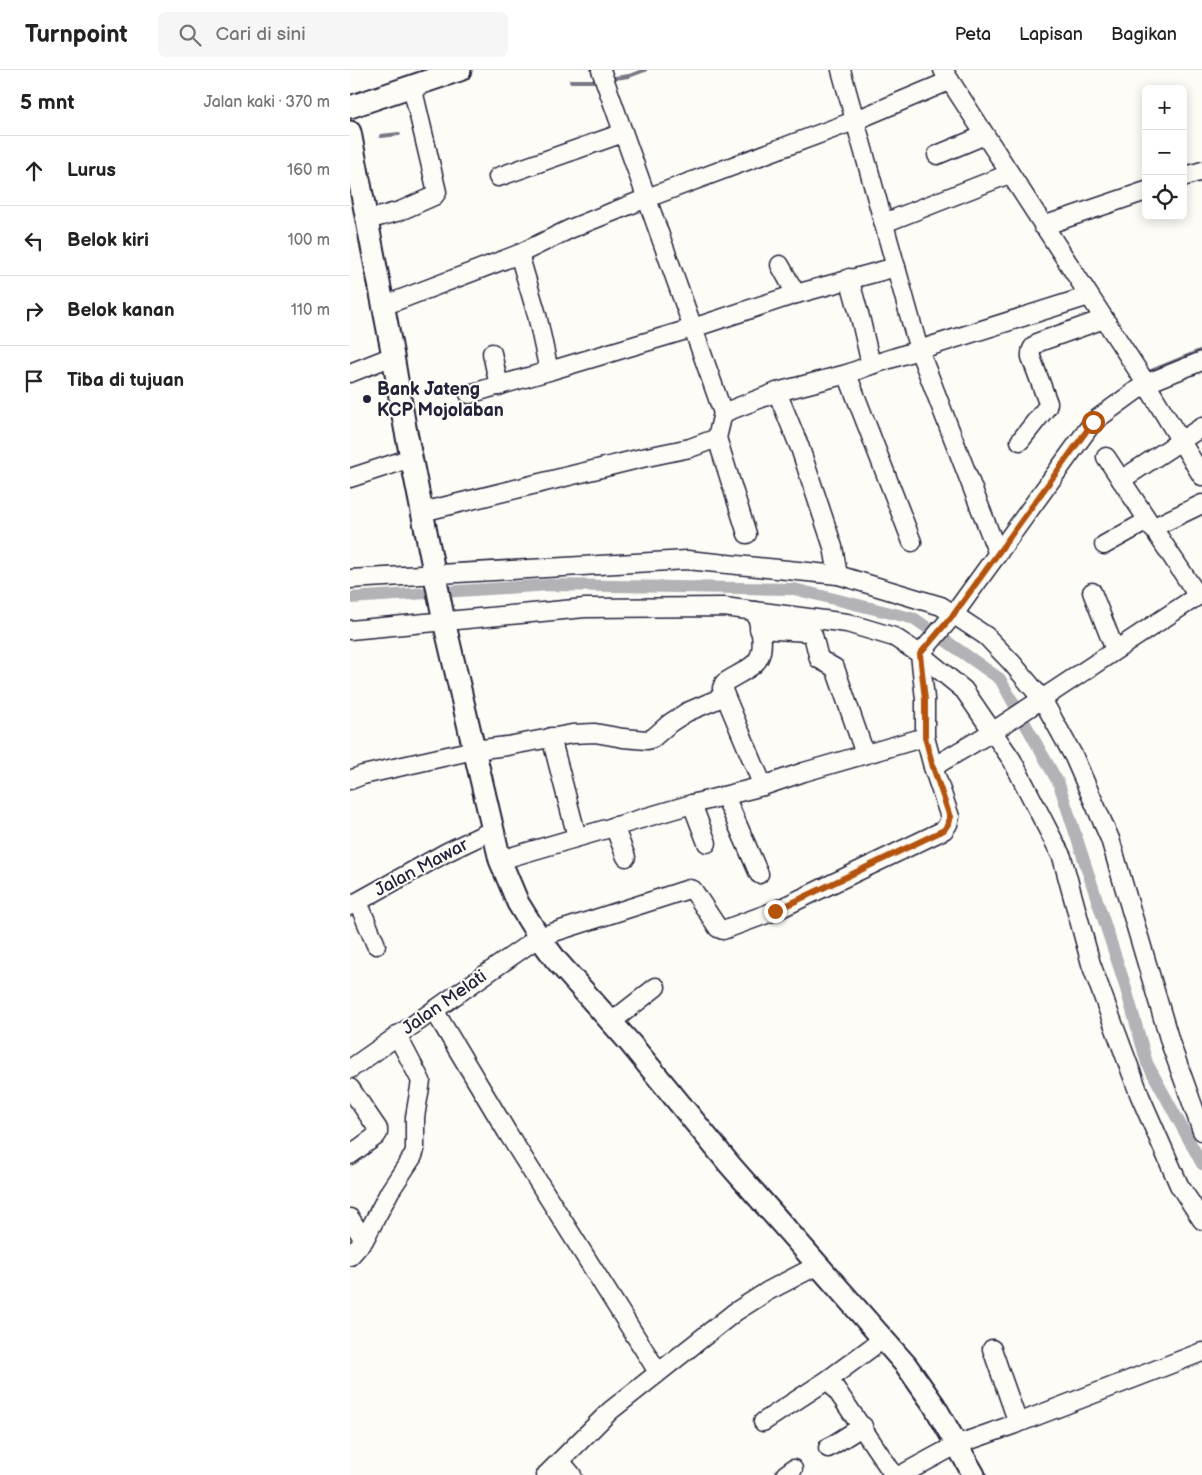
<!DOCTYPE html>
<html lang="id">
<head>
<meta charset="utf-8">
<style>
	body { margin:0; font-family:"Balsamiq Sans",sans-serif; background:#f6f6f6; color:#222 }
	.controls { position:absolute; right:15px; top:15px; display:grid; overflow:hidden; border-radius:8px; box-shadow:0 2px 12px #0003 }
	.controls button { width:45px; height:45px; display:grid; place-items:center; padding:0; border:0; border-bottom:1px solid #e0e0e0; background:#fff; color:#222; font:25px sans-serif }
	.stop { position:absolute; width:15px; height:15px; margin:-11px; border:4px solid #b45309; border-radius:50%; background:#fff }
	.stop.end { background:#b45309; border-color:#fff; box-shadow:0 1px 5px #0008 }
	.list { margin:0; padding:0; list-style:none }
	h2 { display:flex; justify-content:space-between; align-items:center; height:65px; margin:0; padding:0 20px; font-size:21px }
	h2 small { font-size:16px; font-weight:400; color:#767676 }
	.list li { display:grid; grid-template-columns:32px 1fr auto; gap:15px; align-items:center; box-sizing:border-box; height:70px; padding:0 20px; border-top:1px solid #e0e0e0 }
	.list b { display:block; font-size:19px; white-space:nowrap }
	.list em { font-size:16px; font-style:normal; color:#767676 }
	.icon { flex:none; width:28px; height:28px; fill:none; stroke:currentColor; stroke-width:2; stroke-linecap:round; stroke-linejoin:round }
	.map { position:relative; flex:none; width:852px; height:1405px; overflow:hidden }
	header { display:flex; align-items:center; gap:30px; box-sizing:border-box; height:70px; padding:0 25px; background:#fff; border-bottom:1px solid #e0e0e0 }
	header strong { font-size:24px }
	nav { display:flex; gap:28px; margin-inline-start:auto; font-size:18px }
	.search { width:350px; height:45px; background:#f6f6f6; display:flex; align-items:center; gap:12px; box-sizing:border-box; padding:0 18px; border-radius:8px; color:#767676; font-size:19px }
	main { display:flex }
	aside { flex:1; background:#fff }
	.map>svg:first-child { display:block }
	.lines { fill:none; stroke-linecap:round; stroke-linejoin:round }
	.stream { stroke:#787885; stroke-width:4 }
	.canal { stroke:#b2b2b7; stroke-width:12 }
	.minor-casing { stroke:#22223b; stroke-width:21 }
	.major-casing { stroke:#22223b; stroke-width:25 }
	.minor { stroke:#fdfcf7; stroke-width:18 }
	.major { stroke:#fdfcf7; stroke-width:21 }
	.route { stroke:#b45309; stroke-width:6 }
	.poi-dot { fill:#22223b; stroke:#fdfcf7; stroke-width:2 }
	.labels { text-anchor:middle; stroke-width:4; stroke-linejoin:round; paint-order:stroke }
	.poi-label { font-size:18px; font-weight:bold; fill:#22223b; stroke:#fdfcf7; text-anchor:start }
	.street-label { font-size:18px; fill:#22223b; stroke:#fdfcf7 }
</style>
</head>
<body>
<header>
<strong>Turnpoint</strong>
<div class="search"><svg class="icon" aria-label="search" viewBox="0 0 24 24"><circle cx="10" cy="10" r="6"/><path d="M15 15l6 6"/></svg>Cari di sini</div>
<nav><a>Peta</a><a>Lapisan</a><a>Bagikan</a></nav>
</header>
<main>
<aside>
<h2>5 mnt<small>Jalan kaki · 370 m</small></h2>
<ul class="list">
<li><svg class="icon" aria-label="ahead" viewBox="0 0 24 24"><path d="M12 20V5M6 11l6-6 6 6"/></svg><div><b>Lurus</b></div><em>160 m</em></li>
<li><svg class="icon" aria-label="left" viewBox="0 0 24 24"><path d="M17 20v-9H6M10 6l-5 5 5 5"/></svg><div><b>Belok kiri</b></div><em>100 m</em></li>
<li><svg class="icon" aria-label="right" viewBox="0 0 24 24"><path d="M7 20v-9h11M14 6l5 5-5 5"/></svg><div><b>Belok kanan</b></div><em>110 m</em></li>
<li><svg class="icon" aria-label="arrive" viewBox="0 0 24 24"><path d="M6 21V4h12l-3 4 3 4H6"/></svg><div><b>Tiba di tujuan</b></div></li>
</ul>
</aside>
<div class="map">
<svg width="852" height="1405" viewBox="0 0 852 1405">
	<rect width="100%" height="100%" fill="#fdfcf7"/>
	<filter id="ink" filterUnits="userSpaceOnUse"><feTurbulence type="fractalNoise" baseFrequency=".02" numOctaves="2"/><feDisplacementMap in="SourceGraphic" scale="10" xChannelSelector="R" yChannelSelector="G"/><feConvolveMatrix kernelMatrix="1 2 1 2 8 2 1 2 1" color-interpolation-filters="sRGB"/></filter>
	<g filter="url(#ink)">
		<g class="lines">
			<g class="stream">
				<path d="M 258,9 L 279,6 L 295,0"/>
				<path d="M 221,11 L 249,11"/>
				<path d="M 31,66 L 49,64"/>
				<path d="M 796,303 L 852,280"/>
				<path d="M 579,558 L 586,552"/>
			</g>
			<path class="canal" d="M 0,528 L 200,515 L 444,519 L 565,549 L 650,609 L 709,714 L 774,912 L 797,993 L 852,1094"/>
			<g class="minor-casing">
				<g id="minor">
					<path d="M 251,0 L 343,258 L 446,224 L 546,197"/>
					<path d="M 491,0 L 569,280 L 648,484"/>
					<path d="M 593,0 L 792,307 L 852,406"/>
					<path d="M 587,85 L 635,65"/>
					<path d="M 148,107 L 273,63"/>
					<path d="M 833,107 L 852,101"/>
					<path d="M 17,150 L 50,141 L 84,126 L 87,122 L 62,16"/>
					<path d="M 534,153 L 659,104"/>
					<path d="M 693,156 L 796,121"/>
					<path d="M 430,195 L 446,224"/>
					<path d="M 499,208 L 511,251 L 521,295"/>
					<path d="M 33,236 L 169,184 L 220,159 L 297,128 L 504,51 L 599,11"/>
					<path d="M 142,283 L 149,316"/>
					<path d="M 0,303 L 43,286"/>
					<path d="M 497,304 L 562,472"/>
					<path d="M 427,322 L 450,378 L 483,477 L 488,505"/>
					<path d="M 119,324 L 199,301"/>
					<path d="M 373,343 L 427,322 L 497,304 L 521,295 L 739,226"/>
					<path d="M 367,368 L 397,464"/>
					<path d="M 670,371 L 697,337 L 698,333 L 681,287 C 680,279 683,277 689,272 L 754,249"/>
					<path d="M 756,387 L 848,526"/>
					<path d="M 0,408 L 61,388"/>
					<path d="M 771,410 L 852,357"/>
					<path d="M 72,442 L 292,388 L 340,378 L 367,368 L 373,343 L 343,258 L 199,301 L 187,245 L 169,184"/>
					<path d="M 802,458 L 852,434"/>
					<path d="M 754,475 L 797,451"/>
					<path d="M 0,509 L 337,490 L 488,505 L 591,536 L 636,566 L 662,593 L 692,629 L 724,687 L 760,769 L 821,975 L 852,1061"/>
					<path d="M 742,522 L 765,580"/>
					<path d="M 405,541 C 410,556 418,582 404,594 C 395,602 384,606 374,613 L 372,618 L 413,716"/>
					<path d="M 409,559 L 458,562 L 463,565 L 469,589 L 485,598 L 515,684"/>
					<path d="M 0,560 L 235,538 L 374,537 L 497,553 L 544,567 L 570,584 L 614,620 L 662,690 L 712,787 L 741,894 L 790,1026 L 829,1115 L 852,1150"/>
					<path d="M 201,667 L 227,767"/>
					<path d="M 575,667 L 575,629 L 570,584 L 572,582 L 604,544 L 743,352 L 795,314 L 852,291"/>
					<path d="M 0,710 L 13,705 L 124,680 L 157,676 L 222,664 L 245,663 L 273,668 L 297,670 L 303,668 L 320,653 L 337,642 L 375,626"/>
					<path d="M 375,726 L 409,804"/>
					<path d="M 342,734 L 357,773"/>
					<path d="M 264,756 L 276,787"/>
					<path d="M 150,790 L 342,734 L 413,716 L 454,702 L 575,667 L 583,697 L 642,662 L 852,523"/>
					<path d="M 8,832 L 26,875"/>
					<path d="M 0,836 L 97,782 L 143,760"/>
					<path d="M 84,940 L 157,1062 L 308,1302"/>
					<path d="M 260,953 L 306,917"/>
					<path d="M 0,999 L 189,867 L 339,819 L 343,820 L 368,858 L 373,860 L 425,841 L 594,760 L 598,754 L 600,747 L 583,697"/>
					<path d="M 0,1018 L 28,1059 L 28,1063 L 26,1066 L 0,1085"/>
					<path d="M 0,1148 L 14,1170"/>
					<path d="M 0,1186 L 14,1170 L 40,1121 L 63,1086 L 65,1080 L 65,1047 L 71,1011 L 47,965"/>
					<path d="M 533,1269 L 479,1309 L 544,1405"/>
					<path d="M 642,1279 L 668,1353"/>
					<path d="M 413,1352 L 479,1309"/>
					<path d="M 478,1378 L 513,1356"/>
					<path d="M 211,1392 L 222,1405"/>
					<path d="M 196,1405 L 260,1341 L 385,1242 L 418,1221 L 468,1195"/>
					<path d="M 435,1405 L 443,1399"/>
					<path d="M 551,1405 L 606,1375 L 668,1353 L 852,1282"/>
				</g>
			</g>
			<g class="major-casing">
				<g id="major">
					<path d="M 0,37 L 110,0"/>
					<path d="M 0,62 L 43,286 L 55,357 L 94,551 L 150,790 L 168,833 L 189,867 L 206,890 L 280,973 L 380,1095 L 556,1295 L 584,1335 L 624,1405"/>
				</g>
			</g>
			<use href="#minor" class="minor"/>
			<use href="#major" class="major"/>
		</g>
	</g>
	<g class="lines" filter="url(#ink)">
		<path class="route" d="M 425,841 L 594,760 L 598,754 L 600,747 L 583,697 L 575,667 L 575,630 L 570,584 L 604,544 L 743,352"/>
	</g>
	<circle class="poi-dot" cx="17" cy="329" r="5"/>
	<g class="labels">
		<g class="poi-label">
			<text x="27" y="325">Bank Jateng<tspan x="27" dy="21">KCP Mojolaban</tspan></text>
		</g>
		<g class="street-label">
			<text transform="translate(71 797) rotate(-28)" y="6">Jalan Mawar</text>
			<text transform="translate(94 932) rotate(-35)" y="6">Jalan Melati</text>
		</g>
	</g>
</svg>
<div class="controls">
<button>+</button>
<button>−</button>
<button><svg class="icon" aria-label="locate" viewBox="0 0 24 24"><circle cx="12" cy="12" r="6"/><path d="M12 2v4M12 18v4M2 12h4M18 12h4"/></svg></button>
</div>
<div class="stop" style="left:743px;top:352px"></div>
<div class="stop end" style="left:425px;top:841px"></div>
</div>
</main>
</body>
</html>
